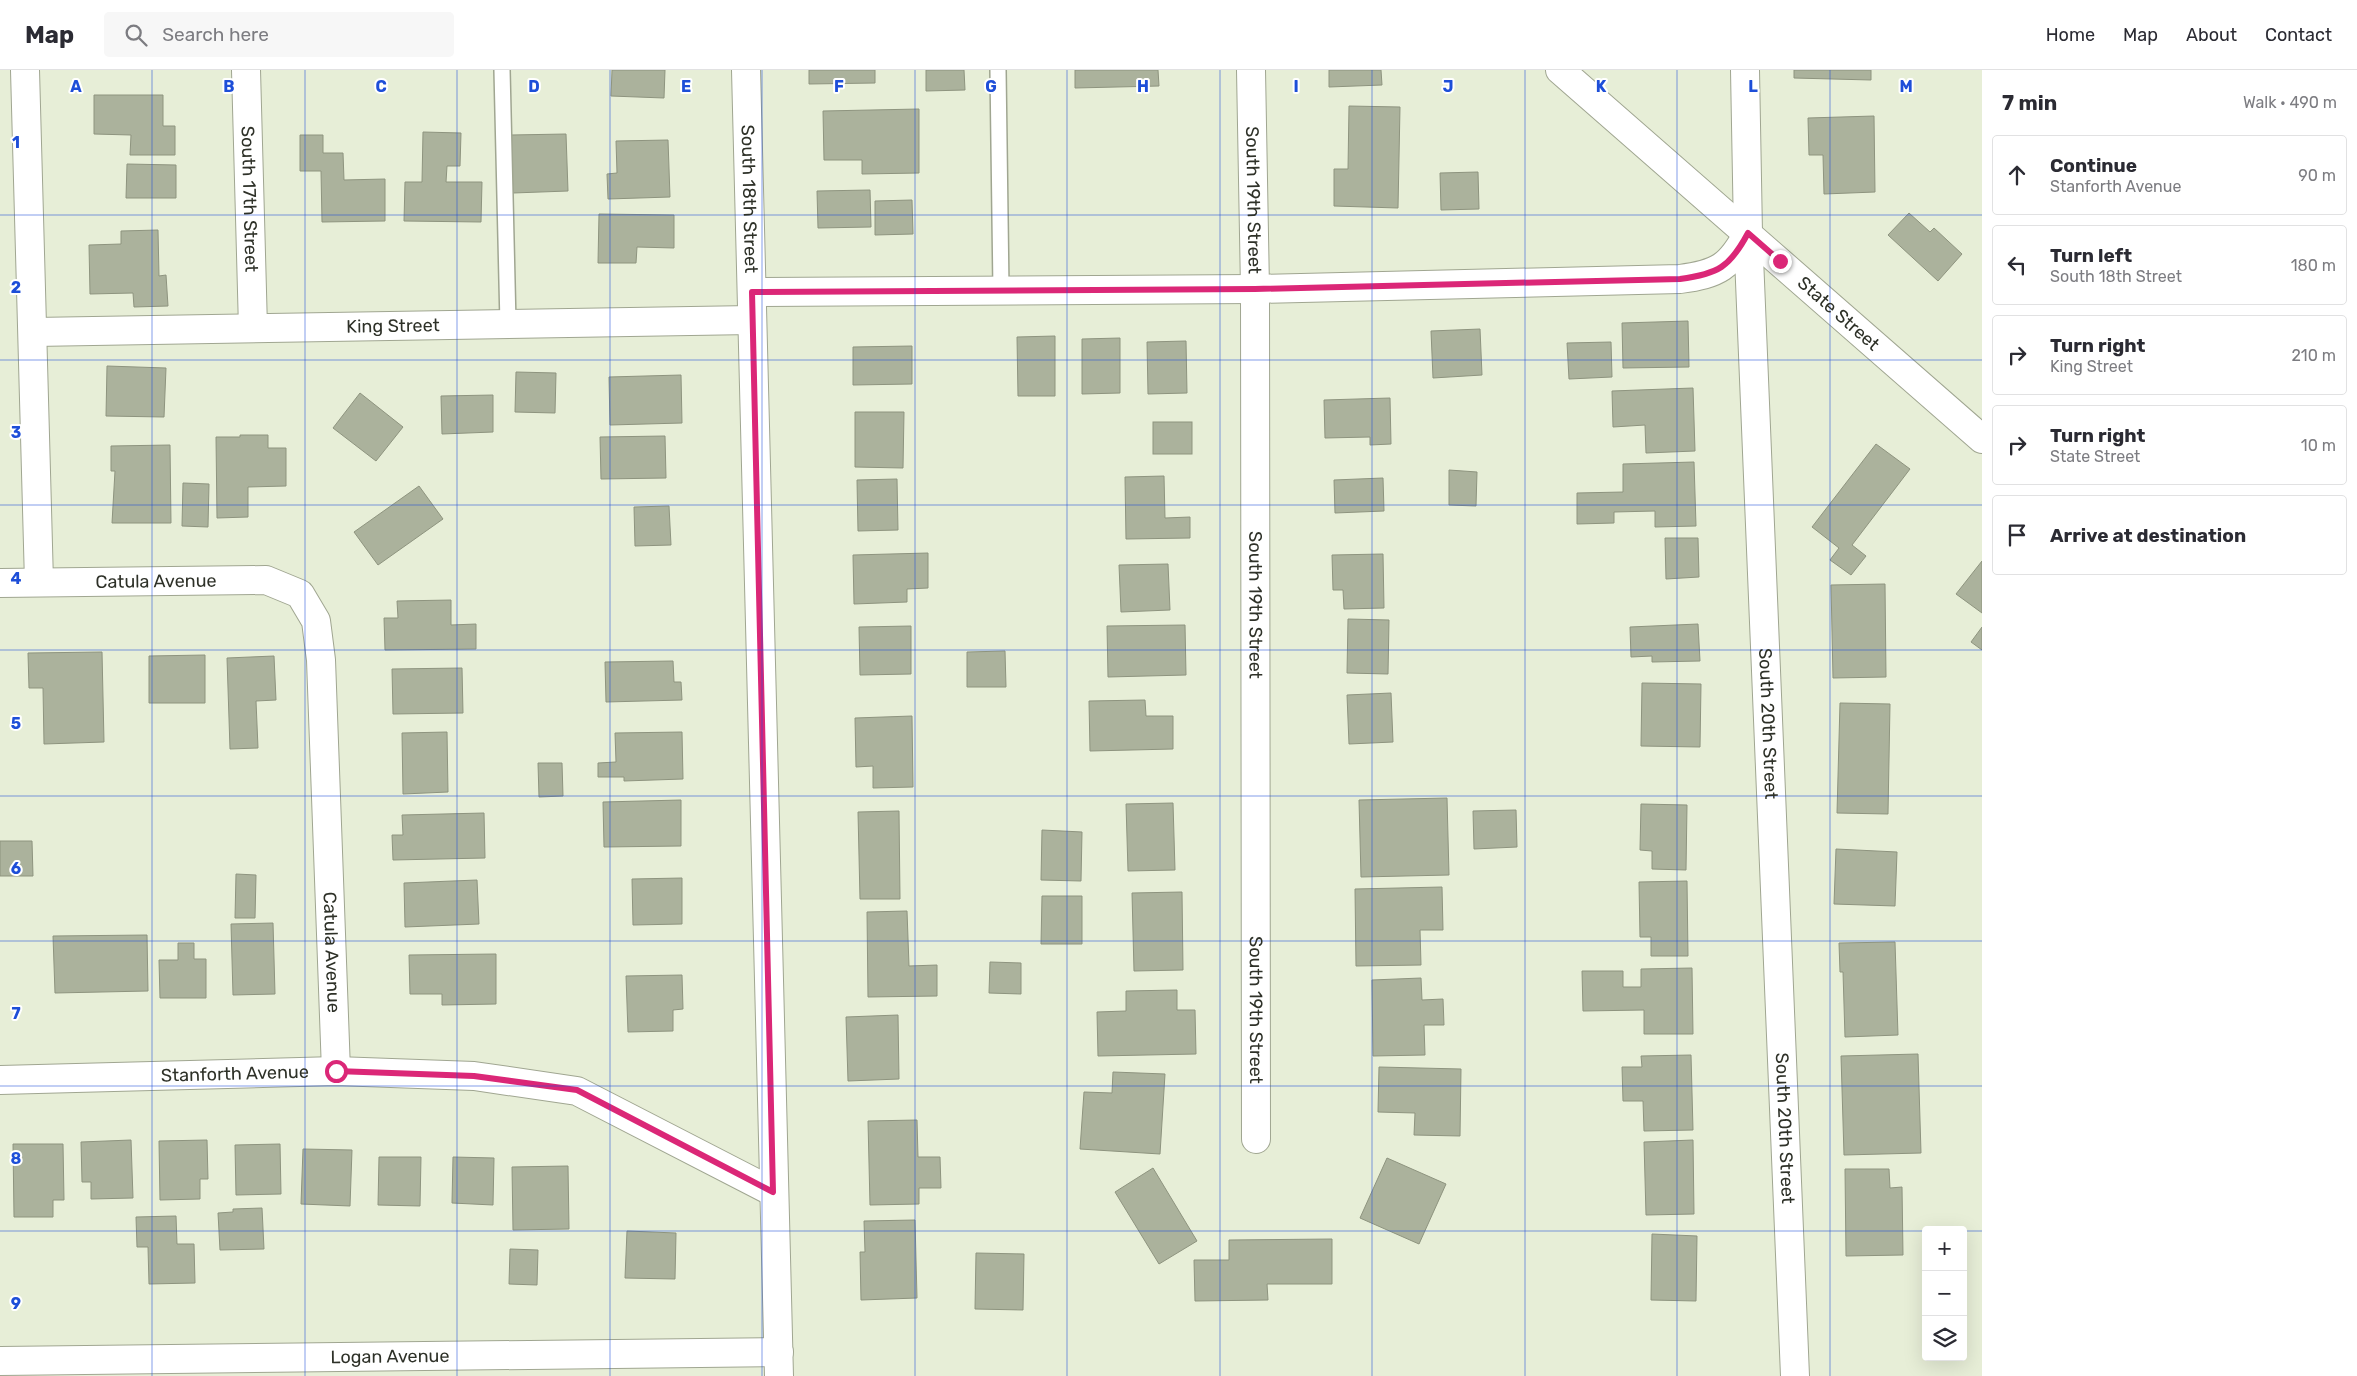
<!DOCTYPE html>
<html lang="en">
<head>
<meta charset="utf-8">
<style>
	body { margin:0; font-family:Rubik,sans-serif; background:#f7f7f7; color:#2b2b33 }
	.controls { position:absolute; right:15px; bottom:15px; display:grid; overflow:hidden; border-radius:5px; box-shadow:0 5px 20px #0002 }
	.controls button { width:45px; height:45px; display:grid; place-items:center; padding:0; border:0; border-bottom:1px solid #e1e1e2; background:#fff; color:#2b2b33; font:25px sans-serif }
	.stop { position:absolute; width:15px; height:15px; margin:-11px; border:4px solid #db2777; border-radius:50%; background:#fff }
	.stop.end { background:#db2777; border-color:#fff; box-shadow:0 1px 5px #0008 }
	.list { margin:0; padding:0; list-style:none }
	h2 { display:flex; justify-content:space-between; align-items:center; height:65px; margin:0; padding:0 20px; font-size:21px }
	h2 small { font-size:16px; font-weight:400; color:#7c7c81 }
	.list li { display:grid; grid-template-columns:32px 1fr auto; gap:15px; align-items:center; box-sizing:border-box; height:80px; margin:0 10px 10px; padding:0 10px; border:1px solid #e1e1e2; border-radius:5px }
	.list b { display:block; font-size:19px; white-space:nowrap }
	.list p { margin:0; font-size:16px; white-space:nowrap; color:#7c7c81 }
	.list em { font-size:16px; font-style:normal; color:#7c7c81 }
	.icon { flex:none; width:28px; height:28px; fill:none; stroke:currentColor; stroke-width:2; stroke-linecap:round; stroke-linejoin:round }
	.map { position:relative; flex:none; width:1982px; height:1306px; overflow:hidden }
	header { display:flex; align-items:center; gap:30px; box-sizing:border-box; height:70px; padding:0 25px; background:#fff; border-bottom:1px solid #e1e1e2 }
	header strong { font-size:24px }
	nav { display:flex; gap:28px; margin-inline-start:auto; font-size:18px }
	.search { width:350px; height:45px; background:#f7f7f7; display:flex; align-items:center; gap:12px; box-sizing:border-box; padding:0 18px; border-radius:5px; color:#7c7c81; font-size:19px }
	main { display:flex }
	aside { flex:1; background:#fff }
	.map>svg:first-child { display:block }
	.building { fill:#abb29c; stroke:#8e947f }
	.lines { fill:none; stroke-linecap:round; stroke-linejoin:round }
	.service-casing { stroke:#a0a691; stroke-width:18 }
	.minor-casing { stroke:#a0a691; stroke-width:30 }
	.secondary-casing { stroke:#a0a691; stroke-width:30 }
	.service { stroke:#fff; stroke-width:15 }
	.minor { stroke:#fff; stroke-width:28 }
	.secondary { stroke:#fff; stroke-width:28 }
	.route { stroke:#db2777; stroke-width:6 }
	.grid { fill:none; stroke:#1d4ed8; stroke-width:1; stroke-opacity:0.55 }
	.labels { text-anchor:middle; stroke-width:4; stroke-linejoin:round; paint-order:stroke }
	.street-label { font-size:18px; fill:#2e3128; stroke:#fff }
	.grid-label { font-size:16px; text-anchor:middle; font-weight:bold; fill:#1d4ed8; stroke:#fff; stroke-width:4; stroke-linejoin:round; paint-order:stroke }
</style>
</head>
<body>
<header>
<strong>Map</strong>
<div class="search"><svg class="icon" aria-label="search" viewBox="0 0 24 24"><circle cx="10" cy="10" r="6"/><path d="M15 15l6 6"/></svg>Search here</div>
<nav><a>Home</a><a>Map</a><a>About</a><a>Contact</a></nav>
</header>
<main>
<div class="map">
<svg width="1982" height="1306" viewBox="0 0 1982 1306">
	<rect width="100%" height="100%" fill="#e7eed7"/>
	<g class="building">
		<path d="M 612,0 L 665,0 L 664,28 L 611,26 Z"/>
		<path d="M 809,0 L 875,0 L 875,13 L 809,14 Z"/>
		<path d="M 926,0 L 964,0 L 965,20 L 926,21 Z"/>
		<path d="M 1075,0 L 1158,0 L 1159,16 L 1075,18 Z"/>
		<path d="M 1329,0 L 1381,0 L 1382,15 L 1329,17 Z"/>
		<path d="M 1794,0 L 1871,0 L 1871,10 L 1794,8 Z"/>
		<path d="M 94,25 L 163,25 L 163,56 L 175,56 L 175,85 L 130,85 L 131,65 L 94,64 Z"/>
		<path d="M 1349,36 L 1400,37 L 1398,138 L 1334,136 L 1334,99 L 1348,99 Z"/>
		<path d="M 919,39 L 919,103 L 862,104 L 862,90 L 824,90 L 823,41 Z"/>
		<path d="M 1874,46 L 1875,122 L 1824,124 L 1823,85 L 1809,85 L 1808,48 Z"/>
		<path d="M 423,62 L 461,63 L 460,96 L 447,96 L 446,112 L 482,112 L 481,152 L 404,151 L 405,112 L 422,112 Z"/>
		<path d="M 566,64 L 568,121 L 513,123 L 511,65 Z"/>
		<path d="M 300,65 L 323,65 L 323,83 L 343,83 L 344,110 L 385,109 L 385,151 L 322,152 L 321,101 L 300,101 Z"/>
		<path d="M 668,70 L 670,127 L 608,129 L 607,104 L 617,103 L 616,71 Z"/>
		<path d="M 127,94 L 176,95 L 176,128 L 126,128 Z"/>
		<path d="M 1478,102 L 1479,139 L 1441,140 L 1440,103 Z"/>
		<path d="M 870,120 L 871,157 L 818,158 L 817,121 Z"/>
		<path d="M 912,130 L 913,164 L 875,165 L 875,131 Z"/>
		<path d="M 1909,143 L 1930,162 L 1934,158 L 1962,184 L 1938,211 L 1888,165 Z"/>
		<path d="M 599,144 L 674,145 L 674,178 L 637,177 L 636,193 L 598,193 Z"/>
		<path d="M 158,160 L 159,206 L 166,205 L 168,236 L 134,237 L 133,223 L 90,224 L 89,175 L 121,174 L 121,161 Z"/>
		<path d="M 1688,251 L 1689,297 L 1623,298 L 1622,253 Z"/>
		<path d="M 1480,259 L 1482,305 L 1433,308 L 1431,261 Z"/>
		<path d="M 1055,266 L 1055,326 L 1018,326 L 1017,267 Z"/>
		<path d="M 1120,268 L 1120,323 L 1082,324 L 1082,269 Z"/>
		<path d="M 1186,271 L 1187,323 L 1148,324 L 1147,272 Z"/>
		<path d="M 1611,272 L 1612,307 L 1569,309 L 1567,273 Z"/>
		<path d="M 912,276 L 912,314 L 853,315 L 853,277 Z"/>
		<path d="M 107,296 L 166,298 L 164,347 L 106,346 Z"/>
		<path d="M 516,302 L 556,303 L 555,343 L 515,342 Z"/>
		<path d="M 681,305 L 682,353 L 610,355 L 609,307 Z"/>
		<path d="M 1693,318 L 1695,381 L 1646,383 L 1645,355 L 1613,357 L 1612,321 Z"/>
		<path d="M 360,323 L 403,357 L 376,391 L 333,358 Z"/>
		<path d="M 493,325 L 493,362 L 442,364 L 441,326 Z"/>
		<path d="M 1390,328 L 1391,374 L 1370,375 L 1370,367 L 1325,368 L 1324,330 Z"/>
		<path d="M 855,342 L 904,342 L 903,398 L 855,397 Z"/>
		<rect x="1153" y="352" width="39" height="32"/>
		<path d="M 240,365 L 268,365 L 268,378 L 286,378 L 286,416 L 248,417 L 248,447 L 217,448 L 216,367 L 240,367 Z"/>
		<path d="M 665,366 L 666,408 L 601,409 L 600,367 Z"/>
		<path d="M 1876,374 L 1910,399 L 1852,475 L 1866,486 L 1851,505 L 1830,490 L 1839,478 L 1812,457 Z"/>
		<path d="M 170,375 L 171,453 L 112,453 L 115,401 L 111,401 L 111,376 Z"/>
		<path d="M 1694,392 L 1696,456 L 1655,457 L 1655,441 L 1614,442 L 1614,453 L 1577,454 L 1577,423 L 1623,422 L 1623,394 Z"/>
		<path d="M 1449,400 L 1477,402 L 1476,436 L 1449,435 Z"/>
		<path d="M 1164,406 L 1165,448 L 1190,447 L 1190,468 L 1126,469 L 1125,407 Z"/>
		<path d="M 1383,408 L 1384,441 L 1335,443 L 1334,410 Z"/>
		<path d="M 897,409 L 898,460 L 858,461 L 857,410 Z"/>
		<path d="M 183,413 L 209,414 L 208,457 L 182,456 Z"/>
		<path d="M 419,416 L 443,449 L 378,495 L 354,462 Z"/>
		<path d="M 669,436 L 671,475 L 635,476 L 634,437 Z"/>
		<path d="M 1665,468 L 1698,468 L 1699,507 L 1666,509 Z"/>
		<path d="M 928,483 L 928,518 L 907,519 L 907,532 L 854,534 L 853,485 Z"/>
		<path d="M 1383,484 L 1384,538 L 1344,539 L 1343,520 L 1333,520 L 1332,485 Z"/>
		<path d="M 1982,491 L 1982,543 L 1956,524 Z"/>
		<path d="M 1168,494 L 1170,540 L 1121,542 L 1119,495 Z"/>
		<path d="M 1885,514 L 1886,607 L 1833,608 L 1831,515 Z"/>
		<path d="M 451,530 L 451,555 L 476,554 L 476,579 L 385,580 L 384,548 L 398,548 L 397,531 Z"/>
		<path d="M 1348,549 L 1389,550 L 1388,604 L 1347,603 Z"/>
		<path d="M 1698,554 L 1700,591 L 1652,592 L 1652,586 L 1631,587 L 1630,557 Z"/>
		<path d="M 1185,555 L 1186,605 L 1108,607 L 1107,556 Z"/>
		<path d="M 911,556 L 911,604 L 860,605 L 859,557 Z"/>
		<path d="M 1982,557 L 1982,580 L 1971,572 Z"/>
		<path d="M 1005,581 L 1006,617 L 967,617 L 967,582 Z"/>
		<path d="M 102,582 L 104,672 L 44,674 L 43,618 L 29,618 L 28,583 Z"/>
		<path d="M 205,585 L 205,633 L 149,633 L 149,586 Z"/>
		<path d="M 274,586 L 276,630 L 256,631 L 258,678 L 230,679 L 227,588 Z"/>
		<path d="M 673,591 L 674,612 L 681,612 L 682,630 L 606,632 L 605,592 Z"/>
		<path d="M 462,598 L 463,643 L 393,644 L 392,599 Z"/>
		<path d="M 1642,613 L 1701,614 L 1700,677 L 1641,676 Z"/>
		<path d="M 1391,623 L 1393,672 L 1349,674 L 1347,625 Z"/>
		<path d="M 1145,630 L 1146,646 L 1173,646 L 1173,679 L 1090,681 L 1089,631 Z"/>
		<path d="M 1840,633 L 1890,634 L 1888,744 L 1837,743 Z"/>
		<path d="M 912,646 L 913,717 L 873,718 L 873,696 L 856,697 L 855,648 Z"/>
		<path d="M 447,662 L 448,722 L 403,724 L 402,663 Z"/>
		<path d="M 682,662 L 683,709 L 624,711 L 624,707 L 598,707 L 598,693 L 616,692 L 615,663 Z"/>
		<path d="M 538,693 L 562,693 L 563,726 L 539,727 Z"/>
		<path d="M 1447,728 L 1449,805 L 1361,807 L 1359,730 Z"/>
		<path d="M 681,730 L 681,776 L 604,777 L 603,732 Z"/>
		<path d="M 1173,733 L 1175,800 L 1128,801 L 1126,734 Z"/>
		<path d="M 1641,734 L 1687,735 L 1686,800 L 1652,799 L 1652,781 L 1640,780 Z"/>
		<path d="M 1516,740 L 1517,777 L 1474,779 L 1473,741 Z"/>
		<path d="M 899,741 L 900,829 L 860,829 L 858,742 Z"/>
		<path d="M 484,743 L 485,788 L 393,790 L 392,765 L 403,765 L 402,745 Z"/>
		<path d="M 1042,760 L 1082,762 L 1081,811 L 1041,810 Z"/>
		<path d="M 0,771 L 32,771 L 33,806 L 0,806 Z"/>
		<path d="M 1836,779 L 1897,782 L 1895,836 L 1834,834 Z"/>
		<path d="M 236,804 L 256,805 L 255,848 L 235,848 Z"/>
		<path d="M 682,808 L 682,854 L 633,855 L 632,809 Z"/>
		<path d="M 477,810 L 479,854 L 405,857 L 404,813 Z"/>
		<path d="M 1687,811 L 1688,886 L 1651,886 L 1651,867 L 1640,867 L 1639,812 Z"/>
		<path d="M 1442,817 L 1443,860 L 1420,860 L 1421,895 L 1356,896 L 1355,819 Z"/>
		<path d="M 1182,822 L 1183,900 L 1134,901 L 1132,823 Z"/>
		<path d="M 1042,826 L 1082,826 L 1082,874 L 1041,874 Z"/>
		<path d="M 907,841 L 909,896 L 937,895 L 937,926 L 868,927 L 867,842 Z"/>
		<path d="M 273,853 L 275,924 L 233,925 L 231,854 Z"/>
		<path d="M 147,865 L 148,921 L 55,923 L 53,866 Z"/>
		<path d="M 1895,872 L 1898,965 L 1845,967 L 1843,902 L 1840,902 L 1839,873 Z"/>
		<path d="M 178,873 L 194,873 L 194,889 L 206,889 L 206,928 L 160,928 L 159,890 L 178,890 Z"/>
		<path d="M 496,884 L 496,934 L 442,935 L 442,924 L 410,924 L 409,885 Z"/>
		<path d="M 990,892 L 1021,893 L 1021,924 L 989,923 Z"/>
		<path d="M 1692,898 L 1693,964 L 1644,964 L 1644,940 L 1583,941 L 1582,901 L 1623,901 L 1623,917 L 1641,917 L 1641,899 Z"/>
		<path d="M 682,905 L 683,939 L 673,940 L 673,961 L 628,962 L 626,906 Z"/>
		<path d="M 1421,908 L 1422,930 L 1443,929 L 1444,955 L 1424,955 L 1425,985 L 1373,986 L 1372,910 Z"/>
		<path d="M 1177,920 L 1177,940 L 1195,940 L 1196,984 L 1098,986 L 1097,942 L 1126,941 L 1126,921 Z"/>
		<path d="M 898,945 L 899,1009 L 848,1011 L 846,947 Z"/>
		<path d="M 1918,984 L 1921,1083 L 1844,1085 L 1841,986 Z"/>
		<path d="M 1691,985 L 1693,1060 L 1644,1061 L 1643,1031 L 1623,1031 L 1622,997 L 1642,997 L 1641,986 Z"/>
		<path d="M 1379,997 L 1461,999 L 1460,1066 L 1414,1065 L 1415,1043 L 1378,1042 Z"/>
		<path d="M 1113,1002 L 1165,1004 L 1160,1084 L 1080,1079 L 1084,1022 L 1112,1023 Z"/>
		<path d="M 917,1050 L 918,1087 L 940,1087 L 941,1118 L 919,1118 L 919,1134 L 870,1135 L 868,1051 Z"/>
		<path d="M 131,1070 L 133,1128 L 91,1129 L 91,1112 L 82,1112 L 81,1072 Z"/>
		<path d="M 207,1070 L 208,1109 L 200,1109 L 200,1129 L 160,1130 L 159,1071 Z"/>
		<path d="M 1693,1070 L 1694,1144 L 1646,1145 L 1644,1072 Z"/>
		<path d="M 13,1074 L 63,1074 L 64,1130 L 53,1130 L 53,1147 L 14,1147 Z"/>
		<path d="M 280,1074 L 281,1124 L 236,1125 L 235,1075 Z"/>
		<path d="M 303,1079 L 352,1080 L 350,1136 L 301,1134 Z"/>
		<path d="M 379,1087 L 421,1087 L 420,1136 L 378,1135 Z"/>
		<path d="M 453,1087 L 494,1088 L 493,1135 L 452,1133 Z"/>
		<path d="M 1387,1088 L 1446,1114 L 1419,1174 L 1360,1148 Z"/>
		<path d="M 568,1096 L 569,1159 L 513,1160 L 512,1097 Z"/>
		<path d="M 1153,1098 L 1197,1171 L 1159,1194 L 1115,1122 Z"/>
		<path d="M 1845,1099 L 1889,1099 L 1890,1118 L 1902,1117 L 1903,1185 L 1846,1186 Z"/>
		<path d="M 262,1138 L 264,1179 L 220,1180 L 218,1143 L 233,1142 L 233,1139 Z"/>
		<path d="M 176,1146 L 177,1174 L 194,1174 L 195,1213 L 149,1214 L 148,1177 L 137,1177 L 136,1147 Z"/>
		<path d="M 915,1150 L 917,1228 L 861,1230 L 860,1182 L 865,1182 L 864,1151 Z"/>
		<path d="M 627,1161 L 676,1163 L 675,1209 L 625,1208 Z"/>
		<path d="M 1652,1164 L 1697,1166 L 1696,1231 L 1651,1230 Z"/>
		<path d="M 1332,1169 L 1332,1214 L 1267,1214 L 1268,1230 L 1195,1231 L 1194,1190 L 1229,1190 L 1229,1170 Z"/>
		<path d="M 510,1179 L 538,1180 L 537,1215 L 509,1214 Z"/>
		<path d="M 976,1183 L 1024,1184 L 1023,1240 L 975,1239 Z"/>
	</g>
	<g class="lines">
		<g class="service-casing">
			<g id="service">
				<path d="M 502,0 L 508,254"/>
				<path d="M 998,0 L 1001,220"/>
			</g>
		</g>
		<g class="minor-casing">
			<g id="minor">
				<path d="M 25,0 L 39,512"/>
				<path id="s1" d="M 246,0 L 253,258"/>
				<path id="s2" d="M 1251,0 L 1255,219 L 1256,1069"/>
				<path id="s3" d="M 1560,0 L 1982,369"/>
				<path id="s4" d="M 1745,0 L 1748,163 L 1795,1306"/>
				<path d="M 752,222 L 1255,219 L 1680,209 C 1718,204 1730,197 1748,163"/>
				<path id="s5" d="M 34,262 L 752,250"/>
				<path id="s6" d="M 0,513 L 266,510 L 300,524 L 316,551 L 321,590 L 336,1001"/>
				<path id="s7" d="M 0,1010 L 336,1001 L 474,1006 L 577,1021 L 773,1122"/>
				<path id="s8" d="M 0,1291 L 779,1282"/>
			</g>
		</g>
		<g class="secondary-casing">
			<g id="secondary">
				<path id="s9" d="M 746,0 L 779,1306"/>
			</g>
		</g>
		<use href="#service" class="service"/>
		<use href="#minor" class="minor"/>
		<use href="#secondary" class="secondary"/>
	</g>
	<g class="lines">
		<path class="route" d="M 336,1001 L 474,1006 L 577,1020 L 773,1122 L 752,222 L 1255,219 L 1680,209 C 1718,204 1730,197 1748,163 L 1780,191"/>
	</g>
	<path class="grid" d="M 152,0 L 152,1306M 305,0 L 305,1306M 457,0 L 457,1306M 610,0 L 610,1306M 762,0 L 762,1306M 915,0 L 915,1306M 1067,0 L 1067,1306M 1220,0 L 1220,1306M 1372,0 L 1372,1306M 1525,0 L 1525,1306M 1677,0 L 1677,1306M 1830,0 L 1830,1306M 0,145 L 1982,145M 0,290 L 1982,290M 0,435 L 1982,435M 0,580 L 1982,580M 0,726 L 1982,726M 0,871 L 1982,871M 0,1016 L 1982,1016M 0,1161 L 1926,1161M 1963,1161 L 1982,1161"/>
	<g class="labels">
		<g class="street-label">
			<text dy="6" stroke="none"><textPath href="#s9" startOffset="129">South 18th Street</textPath></text>
			<text dy="6" stroke="none"><textPath href="#s1" startOffset="129">South 17th Street</textPath></text>
			<text dy="6" stroke="none"><textPath href="#s2" startOffset="130">South 19th Street</textPath></text>
			<text dy="6" stroke="none"><textPath href="#s3" startOffset="370">State Street</textPath></text>
			<text dy="6" stroke="none"><textPath href="#s5" startOffset="359">King Street</textPath></text>
			<text dy="6" stroke="none"><textPath href="#s6" startOffset="156">Catula Avenue</textPath></text>
			<text dy="6" stroke="none"><textPath href="#s2" startOffset="535">South 19th Street</textPath></text>
			<text dy="6" stroke="none"><textPath href="#s4" startOffset="654">South 20th Street</textPath></text>
			<text dy="6" stroke="none"><textPath href="#s6" startOffset="666">Catula Avenue</textPath></text>
			<text dy="6" stroke="none"><textPath href="#s2" startOffset="940">South 19th Street</textPath></text>
			<text dy="6" stroke="none"><textPath href="#s7" startOffset="235">Stanforth Avenue</textPath></text>
			<text dy="6" stroke="none"><textPath href="#s4" startOffset="1059">South 20th Street</textPath></text>
			<text dy="6" stroke="none"><textPath href="#s8" startOffset="390">Logan Avenue</textPath></text>
		</g>
	</g>
	<g class="grid-label">
		<text x="76" y="22">A</text>
		<text x="229" y="22">B</text>
		<text x="381" y="22">C</text>
		<text x="534" y="22">D</text>
		<text x="686" y="22">E</text>
		<text x="839" y="22">F</text>
		<text x="991" y="22">G</text>
		<text x="1143" y="22">H</text>
		<text x="1296" y="22">I</text>
		<text x="1448" y="22">J</text>
		<text x="1601" y="22">K</text>
		<text x="1753" y="22">L</text>
		<text x="1906" y="22">M</text>
		<text x="16" y="78">1</text>
		<text x="16" y="223">2</text>
		<text x="16" y="368">3</text>
		<text x="16" y="514">4</text>
		<text x="16" y="659">5</text>
		<text x="16" y="804">6</text>
		<text x="16" y="949">7</text>
		<text x="16" y="1094">8</text>
		<text x="16" y="1239">9</text>
	</g>
</svg>
<div class="controls">
<button>+</button>
<button>−</button>
<button><svg class="icon" aria-label="layers" viewBox="0 0 24 24"><path d="M12 4l9 5-9 5-9-5zM3 14l9 5 9-5"/></svg></button>
</div>
<div class="stop" style="left:336px;top:1001px"></div>
<div class="stop end" style="left:1780px;top:191px"></div>
</div>
<aside>
<h2>7 min<small>Walk · 490 m</small></h2>
<ul class="list">
<li><svg class="icon" aria-label="ahead" viewBox="0 0 24 24"><path d="M12 20V5M6 11l6-6 6 6"/></svg><div><b>Continue</b><p>Stanforth Avenue</p></div><em>90 m</em></li>
<li><svg class="icon" aria-label="left" viewBox="0 0 24 24"><path d="M17 20v-9H6M10 6l-5 5 5 5"/></svg><div><b>Turn left</b><p>South 18th Street</p></div><em>180 m</em></li>
<li><svg class="icon" aria-label="right" viewBox="0 0 24 24"><path d="M7 20v-9h11M14 6l5 5-5 5"/></svg><div><b>Turn right</b><p>King Street</p></div><em>210 m</em></li>
<li><svg class="icon" aria-label="right" viewBox="0 0 24 24"><path d="M7 20v-9h11M14 6l5 5-5 5"/></svg><div><b>Turn right</b><p>State Street</p></div><em>10 m</em></li>
<li><svg class="icon" aria-label="arrive" viewBox="0 0 24 24"><path d="M6 21V4h12l-3 4 3 4H6"/></svg><div><b>Arrive at destination</b></div></li>
</ul>
</aside>
</main>
</body>
</html>
